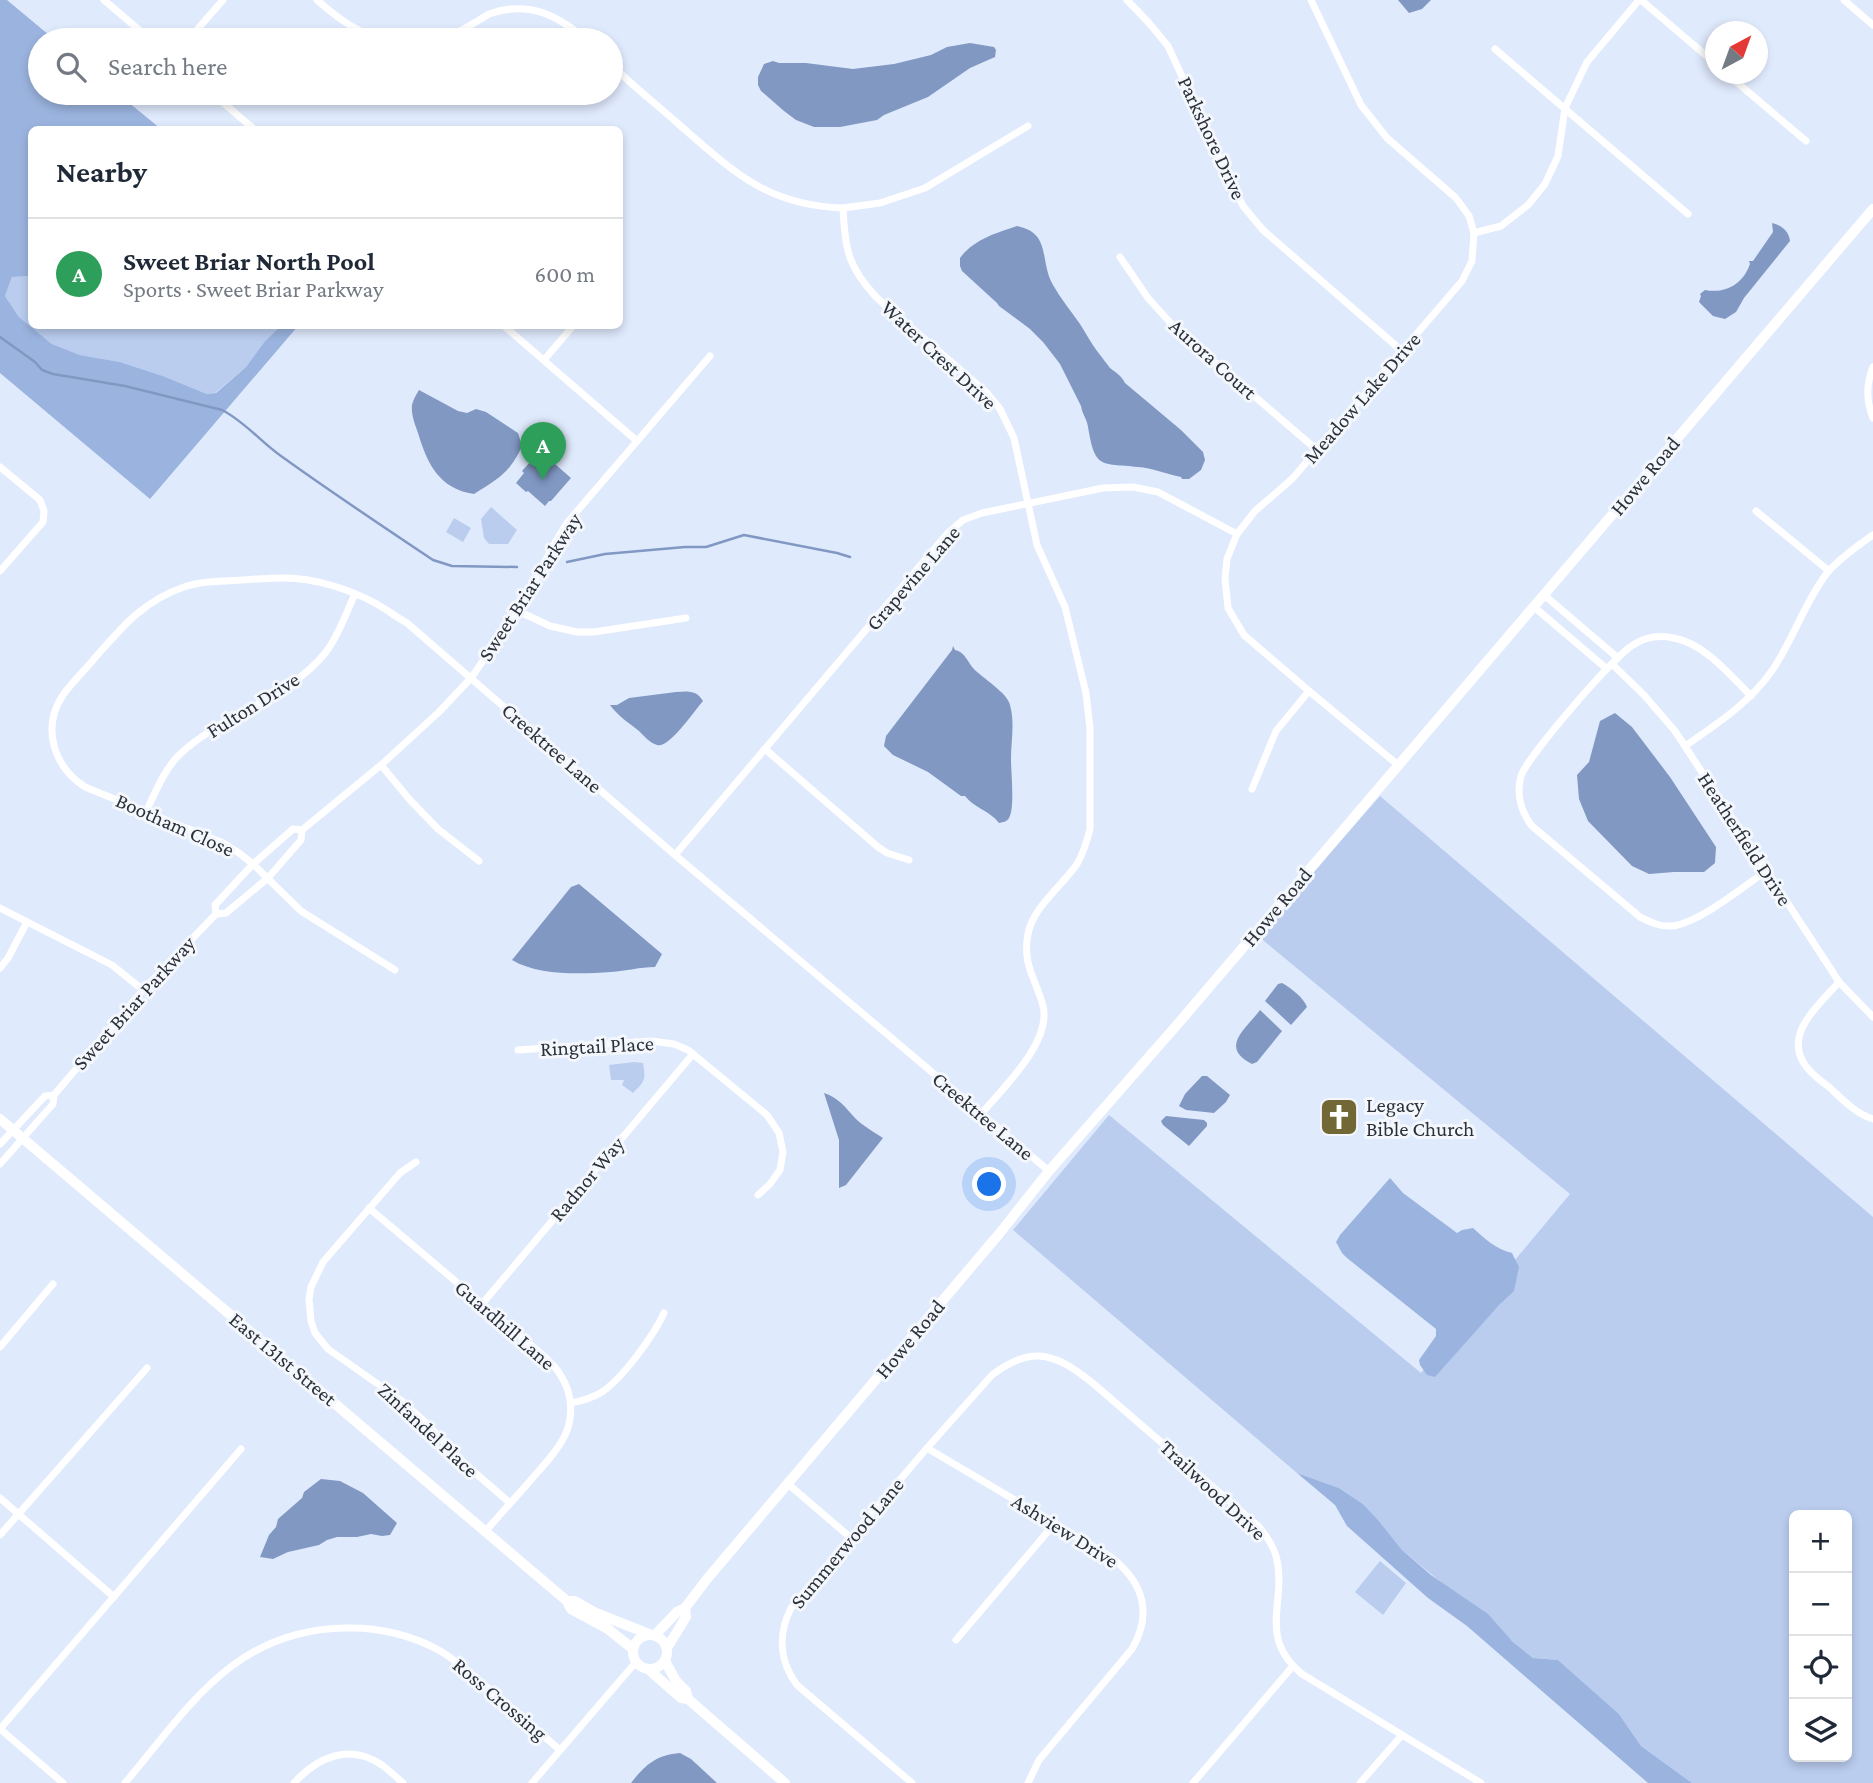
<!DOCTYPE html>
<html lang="en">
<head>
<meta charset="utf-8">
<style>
	body { margin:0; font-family:"Crimson Pro",serif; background:#f2f2f3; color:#1f2937 }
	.controls { position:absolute; right:21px; bottom:21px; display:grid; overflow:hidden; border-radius:10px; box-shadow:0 4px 10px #0003 }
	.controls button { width:63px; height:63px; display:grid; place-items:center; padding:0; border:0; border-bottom:2px solid #e0e1e3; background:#fff; color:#1f2937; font:35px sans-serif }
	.compass { position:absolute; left:1705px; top:21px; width:63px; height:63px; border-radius:50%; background:#fff; box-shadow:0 4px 10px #0003; rotate:41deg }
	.you { position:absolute; left:990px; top:1185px; width:24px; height:24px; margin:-18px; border:5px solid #fff; border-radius:50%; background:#1a73e8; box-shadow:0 0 0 10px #1a73e833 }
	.badge { display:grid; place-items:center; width:46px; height:46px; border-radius:50%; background:#1a73e8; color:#fff; font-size:23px; font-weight:700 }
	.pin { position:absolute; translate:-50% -58px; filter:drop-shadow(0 2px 4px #0008) }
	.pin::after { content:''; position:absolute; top:37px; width:24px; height:21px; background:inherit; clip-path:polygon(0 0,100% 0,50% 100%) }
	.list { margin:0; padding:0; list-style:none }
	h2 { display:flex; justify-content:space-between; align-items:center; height:91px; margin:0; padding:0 28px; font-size:30px }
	h2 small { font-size:23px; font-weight:400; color:#747a83 }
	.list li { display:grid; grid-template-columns:46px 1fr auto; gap:21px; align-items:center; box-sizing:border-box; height:112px; padding:0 28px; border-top:2px solid #e0e1e3 }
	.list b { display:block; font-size:26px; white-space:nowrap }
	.list p { margin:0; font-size:23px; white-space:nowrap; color:#747a83 }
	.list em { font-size:23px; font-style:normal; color:#747a83 }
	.icon { flex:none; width:38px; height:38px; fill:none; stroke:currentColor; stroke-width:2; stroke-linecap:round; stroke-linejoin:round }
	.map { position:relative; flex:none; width:1873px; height:1783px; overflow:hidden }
	.search { position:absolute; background:#fff; box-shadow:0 4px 10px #0003; left:28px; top:28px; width:595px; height:77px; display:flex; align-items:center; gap:18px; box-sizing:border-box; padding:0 24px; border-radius:38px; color:#747a83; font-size:26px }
	.panel { position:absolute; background:#fff; box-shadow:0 4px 10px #0003; left:28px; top:126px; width:595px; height:203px; border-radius:10px }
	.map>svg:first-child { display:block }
	.green { fill:#bacdef; fill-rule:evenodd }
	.forest { fill:#9bb4df }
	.water { fill:#8198c3 }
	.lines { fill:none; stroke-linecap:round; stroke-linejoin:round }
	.stream { stroke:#8198c3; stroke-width:2.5 }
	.street { stroke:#fff; stroke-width:7 }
	.secondary { stroke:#fff; stroke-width:10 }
	.labels { text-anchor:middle; stroke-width:6; stroke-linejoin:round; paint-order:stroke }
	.street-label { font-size:21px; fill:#2b3039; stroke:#f4f7fc }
	.poi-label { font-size:21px; fill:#2b3039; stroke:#f4f7fc; text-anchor:start }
</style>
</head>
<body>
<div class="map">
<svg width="1873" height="1783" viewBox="0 0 1873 1783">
	<rect width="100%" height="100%" fill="#e0eafd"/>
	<g class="green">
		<path d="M 31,276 L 32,326 L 281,326 L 265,341 L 246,367 L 215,393 L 207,394 L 163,376 L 120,362 L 80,355 L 52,344 L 19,317 L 5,296 L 12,277 Z"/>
		<path d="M 491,507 L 517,530 L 508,544 L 489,544 L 484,538 L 481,519 Z"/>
		<path d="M 454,518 L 471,528 L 463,542 L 446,532 Z"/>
		<path d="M 1380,796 L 1873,1217 L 1873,1783 L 1692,1783 L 1641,1746 L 1619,1714 L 1558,1660 L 1533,1658 L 1402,1550 L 1379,1521 L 1363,1504 L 1339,1488 L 1297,1473 L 1013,1230 L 1109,1115 L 1421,1373 L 1570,1194 L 1258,936 ZM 1794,1515 L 1847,1515 L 1847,1757 L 1794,1757 Z"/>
		<path d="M 634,1062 L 643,1063 C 646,1080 645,1081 633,1093 L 622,1085 L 624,1080 L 611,1080 L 609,1065 Z"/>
		<path d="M 1380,1561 L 1406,1583 L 1383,1615 L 1355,1592 Z"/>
	</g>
	<g class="forest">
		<path d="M 0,0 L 7,0 L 55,40 L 40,40 L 40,93 L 117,93 L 161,129 L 32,130 L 32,241 L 28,242 L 31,244 L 31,276 L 12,277 L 5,296 L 19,317 L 52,344 L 80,355 L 120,362 L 163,376 L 207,394 L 216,393 L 246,367 L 265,341 L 281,326 L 298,326 L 150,499 L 0,373 Z"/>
		<path d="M 1390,1178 L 1403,1193 L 1457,1233 L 1462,1230 L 1473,1228 C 1485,1239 1496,1249 1512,1253 L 1519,1267 L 1514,1291 L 1499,1305 L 1435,1377 L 1427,1375 L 1420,1365 L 1419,1360 L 1436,1336 L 1436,1329 L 1347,1258 L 1342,1253 L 1336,1242 L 1340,1235 Z"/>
		<path d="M 1297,1473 L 1339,1488 L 1363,1504 L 1379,1521 L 1402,1550 L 1431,1575 L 1488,1614 L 1512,1641 L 1533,1658 L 1558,1660 L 1619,1714 L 1641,1746 L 1692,1783 L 1648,1783 L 1467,1626 L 1428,1598 L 1347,1526 L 1335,1505 Z"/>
	</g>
	<g class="water">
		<path d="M 1398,0 L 1431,0 L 1422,9 L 1409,13 Z"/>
		<path d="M 970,43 L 994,47 L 996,50 L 995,57 L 970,68 L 928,97 L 884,115 L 877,120 L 840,127 L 814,127 L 796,120 L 784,111 L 761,91 L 758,85 L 758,77 L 764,64 L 773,61 L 779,63 L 806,63 L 853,69 L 861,68 L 894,64 L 931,55 L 947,47 Z"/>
		<path d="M 1772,223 C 1781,225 1789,231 1790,241 L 1744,298 L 1736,312 L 1725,319 L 1713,316 L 1699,302 L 1701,296 L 1700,294 L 1705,290 C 1726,294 1743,284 1750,264 L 1749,261 L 1753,261 L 1773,232 Z"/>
		<path d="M 1017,226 C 1052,233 1039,261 1053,285 C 1061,299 1071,311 1080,324 C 1086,333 1091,343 1097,351 C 1101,356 1107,364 1110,368 C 1116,373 1121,375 1125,383 L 1181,430 L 1203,452 L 1205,460 L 1201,470 L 1189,479 L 1182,479 L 1181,477 C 1166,474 1152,468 1138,467 C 1100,463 1095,469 1088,427 C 1087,419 1082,414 1081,406 L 1060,364 L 1043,342 L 1030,329 L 999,306 L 997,303 L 962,271 L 960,266 L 960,258 C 974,239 997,233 1017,226 Z"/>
		<path d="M 419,390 L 458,411 L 467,413 L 476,409 L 486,412 L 518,433 L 522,446 C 510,473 498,479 474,494 C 439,489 427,463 418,433 C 415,424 411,415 412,405 C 413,400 416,395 419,390 Z"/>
		<path d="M 540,451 L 571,478 L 551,501 L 549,501 L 545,506 L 528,491 L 526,492 L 516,483 L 524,473 L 522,471 Z"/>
		<path d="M 953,646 L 955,650 C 965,652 967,661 973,668 C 982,678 1008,693 1010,705 C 1015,723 1011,741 1011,759 C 1011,773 1015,808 1009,818 C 1007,822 1003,822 999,823 C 990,811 973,807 965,796 L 961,796 L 928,772 L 893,755 L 884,746 L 886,736 L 952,650 Z"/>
		<path d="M 676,692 C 687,691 697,690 703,701 C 695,710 669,749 657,745 C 650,743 644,736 639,731 C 629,723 618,716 610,705 L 617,705 L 629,698 Z"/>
		<path d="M 1615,713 L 1632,727 L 1670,777 L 1716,847 L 1715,863 L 1704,872 L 1674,872 L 1649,874 L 1632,866 L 1588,821 L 1579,799 L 1577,775 L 1589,762 L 1600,721 Z"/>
		<path d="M 579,884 L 662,954 L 655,967 C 640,967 626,971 611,972 C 581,974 539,976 512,960 L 571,887 Z"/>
		<path d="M 1282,983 C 1291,988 1303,997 1307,1007 L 1291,1025 L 1265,1001 L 1278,984 Z"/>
		<path d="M 1260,1010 L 1282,1031 L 1257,1062 L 1252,1064 C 1218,1047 1247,1028 1260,1010 Z"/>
		<path d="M 1202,1076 L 1207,1076 L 1230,1095 L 1226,1102 L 1214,1113 L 1186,1110 L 1179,1106 L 1185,1094 Z"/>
		<path d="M 824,1093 C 839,1098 845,1107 855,1118 C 863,1126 874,1132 883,1138 L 846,1185 L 839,1188 L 839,1140 Z"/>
		<path d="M 1166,1116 L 1204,1120 L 1207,1123 L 1207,1126 L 1189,1146 L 1163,1125 L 1161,1121 Z"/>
		<path d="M 321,1479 L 340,1481 L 363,1493 L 397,1523 L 390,1535 L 382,1536 L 371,1534 L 357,1537 L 337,1537 L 327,1540 L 319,1545 L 288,1552 L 273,1559 L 260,1557 L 269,1535 L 276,1527 L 278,1519 L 302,1498 L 304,1492 Z"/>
		<path d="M 680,1753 L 691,1759 L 717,1783 L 631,1783 C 645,1765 656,1755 680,1753 Z"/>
	</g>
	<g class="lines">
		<g class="stream">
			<path d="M 0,337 L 35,362 L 42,370 L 53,374 L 125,386 L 222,410 C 244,421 261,442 281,456 C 331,492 382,526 433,560 L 452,566 L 517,567"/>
			<path d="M 567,562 L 605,554 L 685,547 L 706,547 L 744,535 L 837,553 L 850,557"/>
		</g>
		<g class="street">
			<path d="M 104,0 L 151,40"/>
			<path d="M 317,0 C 340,20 357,33 388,40"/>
			<path d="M 1127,0 L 1149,23 L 1168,46 L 1229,179 L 1243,206 L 1263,230 L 1402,351"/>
			<path d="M 1311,0 L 1361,105 L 1387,138 L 1456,198 L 1469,216 L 1474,233 L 1472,261 L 1462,281 L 1402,351 L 1292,479 L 1255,511 L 1237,534 L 1227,559 L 1225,579 L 1228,608 L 1244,635 L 1309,691 L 1398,765"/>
			<path d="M 1641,0 L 1716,64"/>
			<path d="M 1844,0 L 1873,25"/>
			<path d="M 188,40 L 223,0"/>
			<path d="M 435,40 C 455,36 471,25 489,14 C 529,0 557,15 587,40"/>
			<path d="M 1495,49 L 1688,214"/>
			<path d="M 611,64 C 630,84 654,102 675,121 C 732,170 764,205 843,208 C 845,250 848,267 877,298 L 987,393 L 1000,409 L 1014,438 L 1037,545 L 1065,607 L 1086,693 L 1090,728 L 1090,829 C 1087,841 1083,854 1077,864 C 1062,886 1033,907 1028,934 C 1022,965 1036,979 1043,1006 C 1052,1042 1003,1088 981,1114"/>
			<path d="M 1727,74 L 1806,141"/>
			<path d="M 212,93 L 255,130"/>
			<path d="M 843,208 L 880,203 L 925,188 L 1028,126"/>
			<path d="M 1474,233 L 1501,226 L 1528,205 L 1545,184 L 1558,156 L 1565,108 L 1587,62 L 1639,0"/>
			<path d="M 1120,257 L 1148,298 L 1176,329 L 1317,450"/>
			<path d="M 504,326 L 637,441"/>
			<path d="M 544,360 L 573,326"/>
			<path d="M 1873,367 C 1866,384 1866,401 1873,418"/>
			<path d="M 0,467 L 40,500 L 44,511 L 43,522 L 0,571"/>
			<path d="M 1756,511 L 1829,571"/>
			<path d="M 1543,594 L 1618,658"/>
			<path d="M 1533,606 L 1607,669"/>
			<path d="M 518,611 L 550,626 L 577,632 L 594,632 L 686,618"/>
			<path d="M 1612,664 L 1644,695 L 1675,731 L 1832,971 L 1839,982 L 1873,1017"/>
			<path d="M 1751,696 C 1729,674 1705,644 1674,638 C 1660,635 1645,637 1633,645 C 1614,656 1527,757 1521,776 C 1516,794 1521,812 1532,826 L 1640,917 C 1650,922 1660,927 1672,926 C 1699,923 1743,887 1766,871"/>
			<path d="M 1685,746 C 1717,724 1749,703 1771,672 C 1793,641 1804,603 1827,573 C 1840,558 1857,546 1873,535"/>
			<path d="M 765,749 L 878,847 L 887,853 L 909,860"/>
			<path d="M 381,765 L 410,800 L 438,829 L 479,861"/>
			<path d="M 1252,789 L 1276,731 L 1309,691"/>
			<path d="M 146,812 C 155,793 163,772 178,756 C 221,714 288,700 326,652 C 339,635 346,613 355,594"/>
			<path d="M 675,855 L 947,534 L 963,520 L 982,513 L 1103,488 L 1133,487 L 1158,492 L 1237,534"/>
			<path d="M 0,908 L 112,965 L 143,990"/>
			<path d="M 216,914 L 215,905 L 253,864 L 293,829 L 302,830 L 381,765 L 439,712 L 471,678 L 518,611 L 556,541 L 567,523 L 710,356"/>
			<path d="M 0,968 L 8,958 L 27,922"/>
			<path d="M 395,970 L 301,911 L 253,864 L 239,853 L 223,843 L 85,787 C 54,767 41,728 63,695 C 72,682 84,671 94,659 C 122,627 143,601 184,587 C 202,581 223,581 242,580 C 256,579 270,578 284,578 C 314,578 349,589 375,603 C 386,609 396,617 407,623 L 675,855 L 1049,1171"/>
			<path d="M 1839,982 C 1820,1004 1783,1033 1805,1065 C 1811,1074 1821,1081 1829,1087 C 1842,1099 1856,1114 1873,1119"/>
			<path d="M 518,1050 L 651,1041 L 674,1044 L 688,1050 L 767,1115 L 779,1133 L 783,1152 L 780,1170 L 770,1184 L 758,1195"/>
			<path d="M 0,1144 L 45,1096 L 54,1095"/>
			<path d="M 416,1162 L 400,1173 L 323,1262 L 311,1287 L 309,1299 L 311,1321 L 315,1333 L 328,1349 L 402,1401 L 424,1421 L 465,1464 L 510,1503"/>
			<path d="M 0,1164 L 53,1104 L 54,1095 L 143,990 L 216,914 L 226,913 L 268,878 L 301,840 L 302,830"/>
			<path d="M 369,1208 L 539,1352 C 547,1359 556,1366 561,1376 C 573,1394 574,1420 563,1439 C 556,1452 546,1463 536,1474 C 520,1493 502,1512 485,1532"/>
			<path d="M 482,1304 L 693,1054"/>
			<path d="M 0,1347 L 53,1284"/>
			<path d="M 571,1403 C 582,1401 592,1398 602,1392 C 623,1378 654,1335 664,1313"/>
			<path d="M 927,1448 L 1111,1557 C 1143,1582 1153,1613 1132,1649 L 1039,1760 L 1028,1783"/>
			<path d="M 788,1484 L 851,1538"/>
			<path d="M 0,1498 L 114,1597"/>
			<path d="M 0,1535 L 147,1368"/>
			<path d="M 956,1640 L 1055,1523"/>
			<path d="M 0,1729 L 241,1449"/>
			<path d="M 0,1729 L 63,1783"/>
			<path d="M 125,1783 C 189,1707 234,1630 345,1628 C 378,1627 413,1635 442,1652 C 461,1664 478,1680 496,1695 C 517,1713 539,1732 560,1750"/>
			<path d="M 294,1783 C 318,1757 349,1743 382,1765 C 389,1770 396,1777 403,1783"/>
			<path d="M 532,1783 L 636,1662"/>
			<path d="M 912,1783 L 797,1685 C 779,1661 778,1634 791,1608 L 927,1448 L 992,1375 C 1034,1343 1058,1355 1095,1385 L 1259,1527 C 1266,1536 1273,1545 1276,1556 C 1288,1601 1256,1636 1302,1674 L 1481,1783"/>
			<path d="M 1193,1783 L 1293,1666"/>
			<path d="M 1360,1783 L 1402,1735"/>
		</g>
		<g class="secondary">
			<path d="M 0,1119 L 567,1601 L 571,1609 L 608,1629 L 633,1649"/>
			<path d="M 567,1601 L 575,1601 L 596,1613 L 649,1634"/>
			<circle cx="650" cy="1652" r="17"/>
			<path d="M 655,1635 L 677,1612 L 685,1608 L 707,1579 L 999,1234 L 1049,1171 L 1176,1026 L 1873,209"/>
			<path d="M 667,1648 L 686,1617 L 685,1608"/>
			<path d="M 665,1661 L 676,1681 L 686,1691 L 688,1699"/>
			<path d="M 648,1669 L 681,1698 L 688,1699 L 785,1783"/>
		</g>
	</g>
	<defs>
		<g id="church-square" transform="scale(2.0125)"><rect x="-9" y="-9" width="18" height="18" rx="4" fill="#726835" stroke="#f4f7fc"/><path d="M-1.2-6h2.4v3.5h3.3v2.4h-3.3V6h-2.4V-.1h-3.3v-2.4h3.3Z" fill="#fff"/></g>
	</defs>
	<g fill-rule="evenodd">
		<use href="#church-square" x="1339" y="1117"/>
	</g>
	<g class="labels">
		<g class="street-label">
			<text transform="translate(1212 138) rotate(65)" y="7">Parkshore Drive</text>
			<text transform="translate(939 355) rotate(43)" y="7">Water Crest Drive</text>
			<text transform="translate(1213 359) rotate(42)" y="7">Aurora Court</text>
			<text transform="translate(1362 398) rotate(-49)" y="7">Meadow Lake Drive</text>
			<text transform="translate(1645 476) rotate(-50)" y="7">Howe Road</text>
			<text transform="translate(913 578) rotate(-49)" y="7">Grapevine Lane</text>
			<text transform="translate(530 587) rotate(-57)" y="7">Sweet Briar Parkway</text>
			<text transform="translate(253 705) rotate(-32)" y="7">Fulton Drive</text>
			<text transform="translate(552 748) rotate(41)" y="7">Creektree Lane</text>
			<text transform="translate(175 825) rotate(24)" y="7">Bootham Close</text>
			<text transform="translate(1745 839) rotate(57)" y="7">Heatherfield Drive</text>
			<text transform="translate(1277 907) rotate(-50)" y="7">Howe Road</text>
			<text transform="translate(134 1003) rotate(-48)" y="7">Sweet Briar Parkway</text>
			<text transform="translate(597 1046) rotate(-3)" y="7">Ringtail Place</text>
			<text transform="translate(983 1116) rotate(40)" y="7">Creektree Lane</text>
			<text transform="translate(587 1179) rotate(-50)" y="7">Radnor Way</text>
			<text transform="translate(505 1325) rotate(41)" y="7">Guardhill Lane</text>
			<text transform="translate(910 1339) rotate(-50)" y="7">Howe Road</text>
			<text transform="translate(283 1359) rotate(40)" y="7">East 131st Street</text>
			<text transform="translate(428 1430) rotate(43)" y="7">Zinfandel Place</text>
			<text transform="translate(1213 1490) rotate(43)" y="7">Trailwood Drive</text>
			<text transform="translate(1065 1531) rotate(32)" y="7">Ashview Drive</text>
			<text transform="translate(847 1543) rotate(-50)" y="7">Summerwood Lane</text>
			<text transform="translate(500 1699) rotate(40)" y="7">Ross Crossing</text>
		</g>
		<g class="poi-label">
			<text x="1366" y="1112">Legacy<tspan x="1366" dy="24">Bible Church</tspan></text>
		</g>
	</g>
</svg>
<div class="controls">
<button>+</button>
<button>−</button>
<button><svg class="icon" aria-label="locate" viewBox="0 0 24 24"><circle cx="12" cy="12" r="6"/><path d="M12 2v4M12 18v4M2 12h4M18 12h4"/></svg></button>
<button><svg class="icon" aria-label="layers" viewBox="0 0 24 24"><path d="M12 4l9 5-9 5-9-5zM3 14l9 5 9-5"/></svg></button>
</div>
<svg class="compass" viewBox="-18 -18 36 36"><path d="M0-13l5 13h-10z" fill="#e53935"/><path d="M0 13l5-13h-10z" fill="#747a83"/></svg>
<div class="you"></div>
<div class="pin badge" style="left:543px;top:480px;background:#2e9e5b">A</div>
<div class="search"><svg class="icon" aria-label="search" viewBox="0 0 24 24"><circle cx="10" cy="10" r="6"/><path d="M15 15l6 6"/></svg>Search here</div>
<section class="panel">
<h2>Nearby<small></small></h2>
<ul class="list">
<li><span class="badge" style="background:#2e9e5b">A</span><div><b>Sweet Briar North Pool</b><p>Sports · Sweet Briar Parkway</p></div><em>600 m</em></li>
</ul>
</section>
</div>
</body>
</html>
